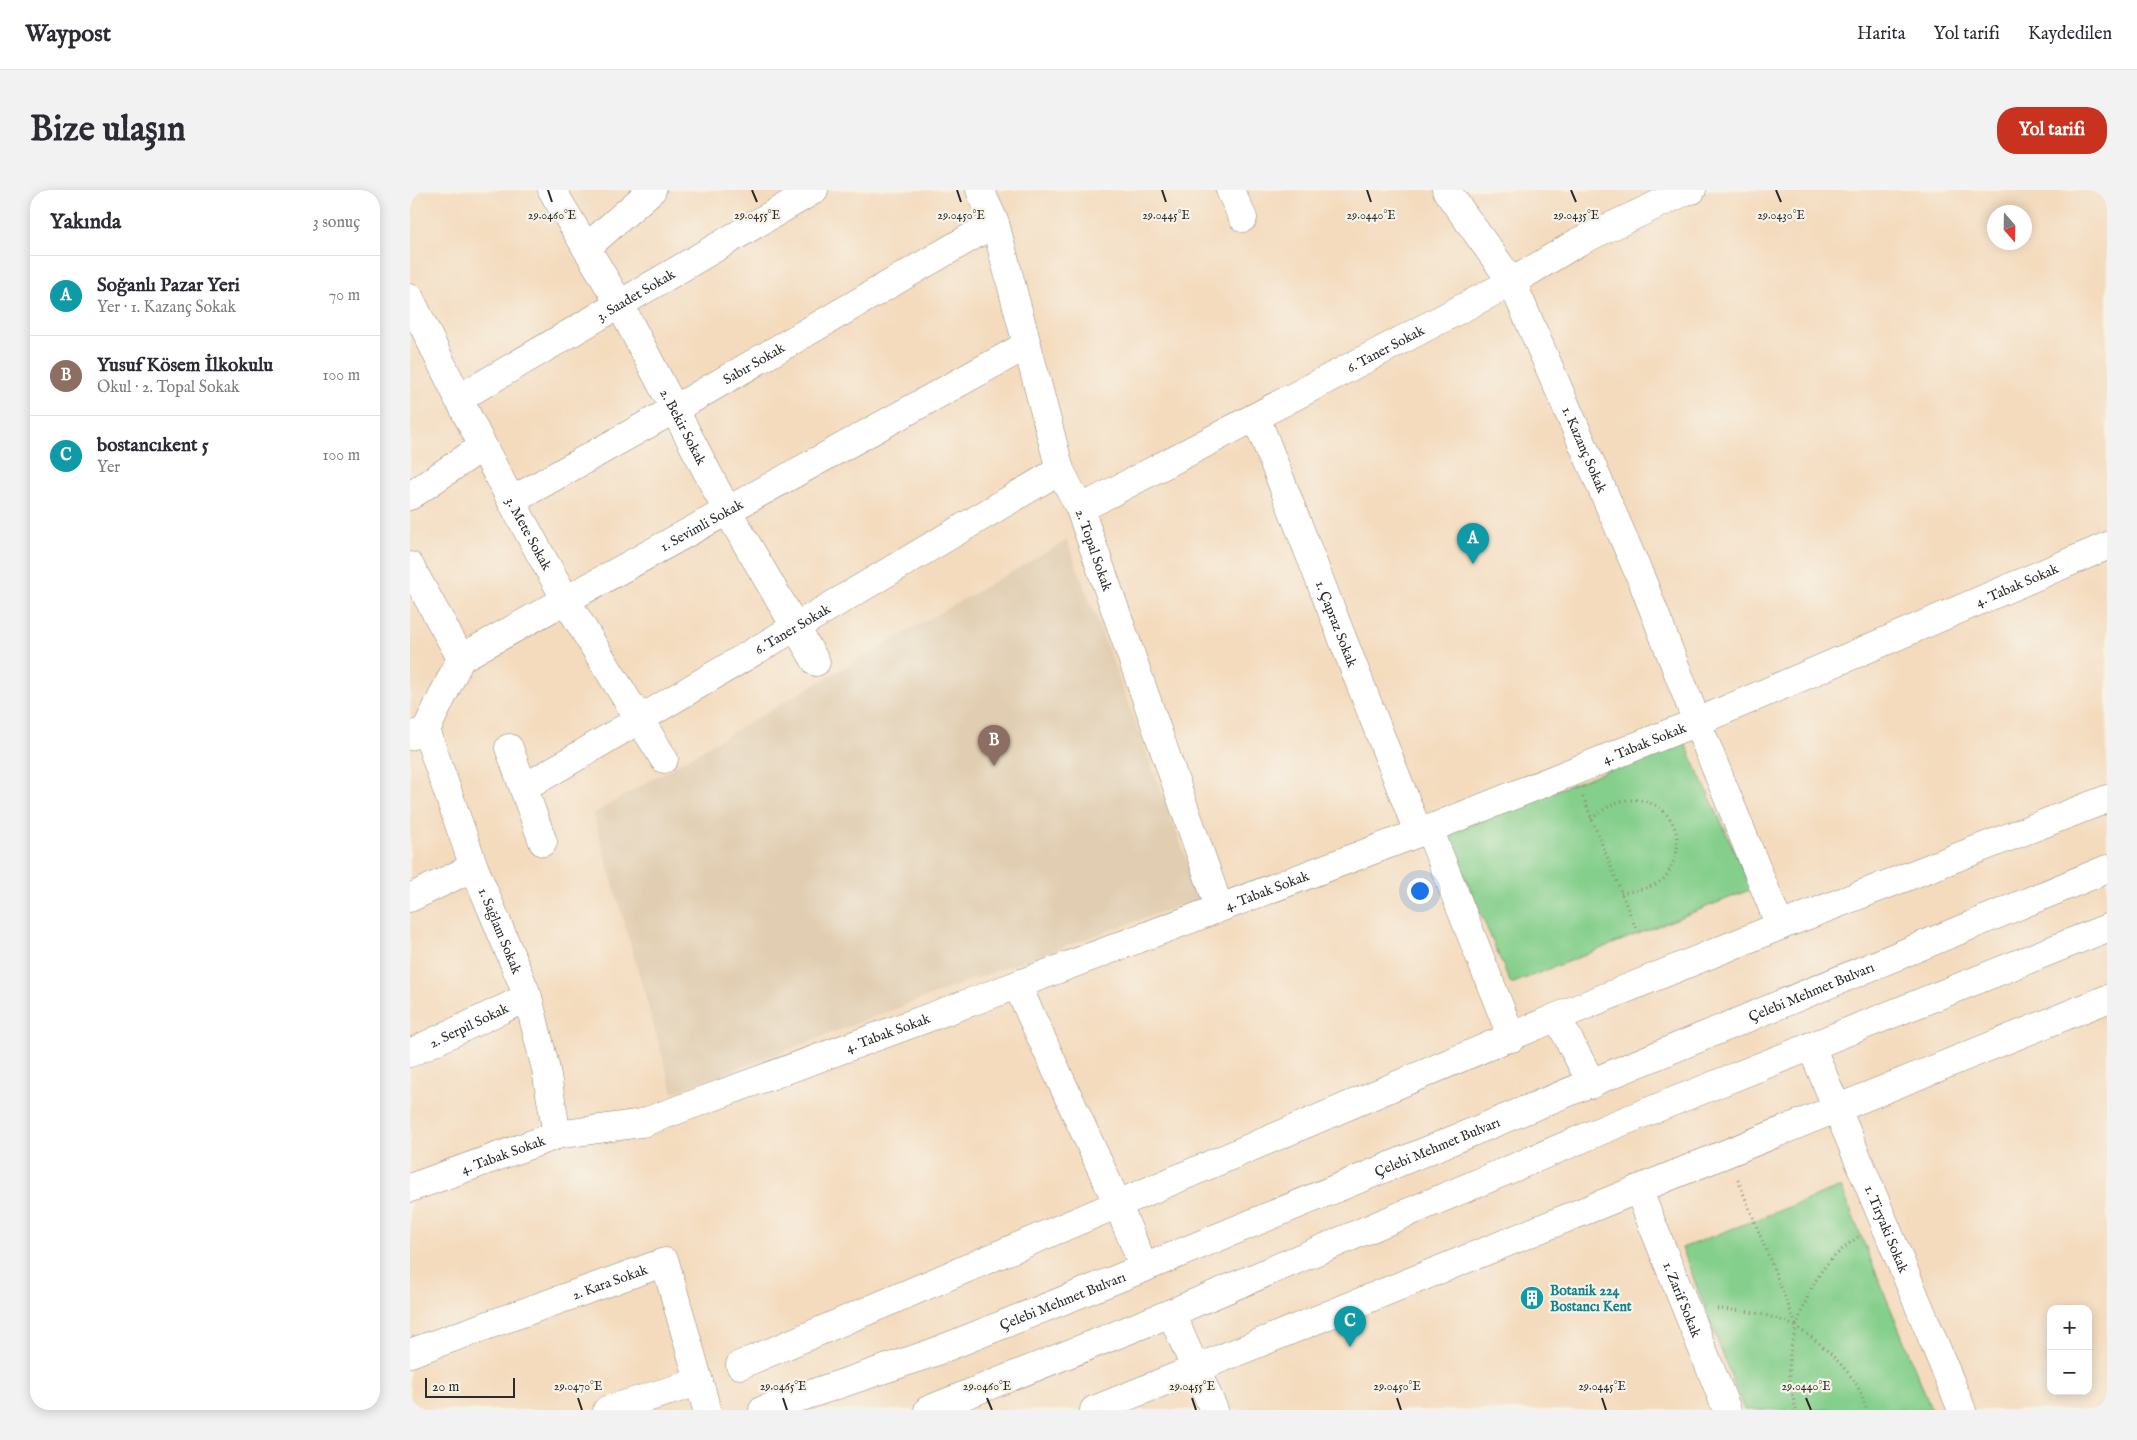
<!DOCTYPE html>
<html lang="tr">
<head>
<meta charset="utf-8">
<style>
	body { margin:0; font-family:"IM FELL English",serif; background:#f2f2f3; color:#2b2b33 }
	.controls { position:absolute; right:15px; bottom:15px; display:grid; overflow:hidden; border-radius:10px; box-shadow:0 2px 12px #0003 }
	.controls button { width:45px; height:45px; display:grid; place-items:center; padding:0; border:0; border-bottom:1px solid #e1e1e2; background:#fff; color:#2b2b33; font:25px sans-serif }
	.compass { position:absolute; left:1577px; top:15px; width:45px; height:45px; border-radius:50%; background:#fff; box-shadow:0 2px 12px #0003; rotate:160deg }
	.scale { position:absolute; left:15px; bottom:12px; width:90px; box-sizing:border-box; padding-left:5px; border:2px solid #2b2b2b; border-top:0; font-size:14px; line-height:18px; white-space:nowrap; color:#2b2b2b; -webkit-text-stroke:4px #f7f3e8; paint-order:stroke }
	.you { position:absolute; left:1009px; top:700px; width:18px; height:18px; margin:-12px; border:4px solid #fff; border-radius:50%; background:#1a73e8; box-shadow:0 0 0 8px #1a73e833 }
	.badge { display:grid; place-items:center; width:32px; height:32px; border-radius:50%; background:#c8321e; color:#fff; font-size:16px; font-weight:700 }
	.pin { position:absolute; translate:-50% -41px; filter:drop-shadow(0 1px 2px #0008) }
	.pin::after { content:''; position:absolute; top:26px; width:18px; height:15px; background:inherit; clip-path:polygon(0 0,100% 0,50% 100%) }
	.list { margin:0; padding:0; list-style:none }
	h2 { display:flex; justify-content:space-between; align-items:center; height:65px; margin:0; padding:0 20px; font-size:21px }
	h2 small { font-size:16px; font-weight:400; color:#7c7c81 }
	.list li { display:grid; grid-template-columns:32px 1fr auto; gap:15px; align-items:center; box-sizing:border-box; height:80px; padding:0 20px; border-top:1px solid #e1e1e2 }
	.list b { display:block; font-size:19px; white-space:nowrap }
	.list p { margin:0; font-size:16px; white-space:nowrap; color:#7c7c81 }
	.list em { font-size:16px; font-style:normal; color:#7c7c81 }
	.map { position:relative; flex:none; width:1697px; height:1220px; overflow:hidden; border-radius:20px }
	header { display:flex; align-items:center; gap:30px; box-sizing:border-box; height:70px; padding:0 25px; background:#fff; border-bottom:1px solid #e1e1e2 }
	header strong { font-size:24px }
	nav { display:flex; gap:28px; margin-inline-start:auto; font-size:18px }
	.intro { display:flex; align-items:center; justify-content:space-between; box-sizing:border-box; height:120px; padding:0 30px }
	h1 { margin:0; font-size:35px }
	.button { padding:12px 22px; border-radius:20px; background:#c8321e; color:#fff; font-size:18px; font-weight:700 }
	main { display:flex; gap:30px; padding:0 30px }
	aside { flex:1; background:#fff; border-radius:20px; box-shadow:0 2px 12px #0003 }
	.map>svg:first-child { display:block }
	.built { fill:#e1cdb1 }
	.green { fill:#85cf8c; stroke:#587d5c }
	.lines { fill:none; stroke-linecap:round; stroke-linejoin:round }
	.minor-casing { stroke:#908374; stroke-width:29 }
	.major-casing { stroke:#908374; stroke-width:29 }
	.path { stroke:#908374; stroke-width:3; stroke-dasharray:1 4; stroke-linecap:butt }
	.minor { stroke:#fff; stroke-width:28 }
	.major { stroke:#fff; stroke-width:28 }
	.ticks { fill:none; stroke:#2b2b2b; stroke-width:2 }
	.labels { text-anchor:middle; stroke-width:4.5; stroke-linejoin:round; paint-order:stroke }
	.street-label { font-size:14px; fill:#2b2b2b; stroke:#f7f3e8 }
	.culture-label { font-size:14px; font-weight:bold; fill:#0d838f; stroke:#f7f3e8; text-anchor:start }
	.ticks-label { font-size:12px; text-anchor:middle; fill:#2b2b2b; stroke:#f7f3e8; stroke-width:4.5; stroke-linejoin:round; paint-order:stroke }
</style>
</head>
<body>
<header>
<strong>Waypost</strong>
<nav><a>Harita</a><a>Yol tarifi</a><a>Kaydedilen</a></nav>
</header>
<div class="intro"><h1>Bize ulaşın</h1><a class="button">Yol tarifi</a></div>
<main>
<aside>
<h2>Yakında<small>3 sonuç</small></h2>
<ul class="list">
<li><span class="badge" style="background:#0f9aa8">A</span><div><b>Soğanlı Pazar Yeri</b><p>Yer · 1. Kazanç Sokak</p></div><em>70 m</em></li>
<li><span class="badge" style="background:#8d6e63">B</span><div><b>Yusuf Kösem İlkokulu</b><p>Okul · 2. Topal Sokak</p></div><em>100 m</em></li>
<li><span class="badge" style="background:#0f9aa8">C</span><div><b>bostancıkent 5</b><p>Yer</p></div><em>100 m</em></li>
</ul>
</aside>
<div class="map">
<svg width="1697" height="1220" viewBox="0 0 1697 1220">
	<rect width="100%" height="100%" fill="#f7f3e8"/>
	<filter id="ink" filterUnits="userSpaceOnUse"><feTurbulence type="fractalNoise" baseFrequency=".02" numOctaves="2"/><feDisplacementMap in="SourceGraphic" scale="10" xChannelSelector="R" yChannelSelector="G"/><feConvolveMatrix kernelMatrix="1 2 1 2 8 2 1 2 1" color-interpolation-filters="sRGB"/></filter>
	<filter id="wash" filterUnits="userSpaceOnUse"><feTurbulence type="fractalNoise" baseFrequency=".0096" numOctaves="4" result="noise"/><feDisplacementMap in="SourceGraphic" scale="20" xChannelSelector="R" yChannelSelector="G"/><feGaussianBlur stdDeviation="1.12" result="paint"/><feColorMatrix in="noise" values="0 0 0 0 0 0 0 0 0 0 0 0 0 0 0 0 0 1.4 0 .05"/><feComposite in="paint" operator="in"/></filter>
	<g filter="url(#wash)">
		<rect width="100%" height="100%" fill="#f4dbbe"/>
		<path class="built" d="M 657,350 L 791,708 L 599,776 L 263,903 L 183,624 L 384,506 Z"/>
		<g class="green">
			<path d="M 1274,551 L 1342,699 L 1101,794 L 1036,643 Z"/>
			<path d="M 1431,997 L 1522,1220 L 1334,1220 L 1272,1058 Z"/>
		</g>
	</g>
	<g filter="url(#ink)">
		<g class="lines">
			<g class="minor-casing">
				<g id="minor">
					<path id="s1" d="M 142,0 L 209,113 L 318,322 L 406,472"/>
					<path id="s2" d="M 570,0 L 585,33 L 650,280 L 670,319 L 809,717"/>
					<path d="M 820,0 L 833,28"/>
					<path id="s3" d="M 1036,0 L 1102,92 L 1233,393 L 1287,532 L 1370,736"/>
					<path d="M 176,58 L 242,0"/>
					<path id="s4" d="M 0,108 C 48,210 99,310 155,408 C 186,462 221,515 254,569"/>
					<path id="s5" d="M 48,209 L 404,0"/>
					<path id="s6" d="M 846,227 L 1008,642"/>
					<path d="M 0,306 L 72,257"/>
					<path id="s7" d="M 101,311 L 263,220 L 585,33"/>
					<path id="s8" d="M 670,319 L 1102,92 L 1168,52 L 1276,1 L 1282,0"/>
					<path d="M 0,376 L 51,468"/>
					<path id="s9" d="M 16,540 L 64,677 L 118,807 L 136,880 L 147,945"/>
					<path id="s10" d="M 0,546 L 16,540 L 51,468 L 617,155"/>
					<path d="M 99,558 L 133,652"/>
					<path id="s11" d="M 114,598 L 650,280"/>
					<path d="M 1019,639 L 1102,848"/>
					<path d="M 0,708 L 64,677"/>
					<path d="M 607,795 L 708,1015 L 734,1078"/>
					<path d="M 1147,827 L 1182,894"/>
					<path id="s12" d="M 1401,856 L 1552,1220"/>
					<path id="s13" d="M 0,863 L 118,807"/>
					<path id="s14" d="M 0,998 L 147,945 L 232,933 L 580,805 L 1019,639 L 1287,532 L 1697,356"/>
					<path id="s15" d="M 1228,999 L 1317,1220"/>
					<path d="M 761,1123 L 804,1220"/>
					<path id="s16" d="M 0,1163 L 255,1072 L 297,1220"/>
					<path d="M 330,1175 L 1147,827 L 1370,736 L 1697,609"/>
					<path d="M 197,1220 L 289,1192"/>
					<path d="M 684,1220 L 1697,809"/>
				</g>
			</g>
			<g class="major-casing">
				<g id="major">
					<path id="s17" d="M 353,1220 L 522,1163 L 734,1078 L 1697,679"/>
					<path d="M 518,1220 L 761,1123 L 1202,936 L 1697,738"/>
				</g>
			</g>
			<g class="path">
				<path d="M 1173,607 L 1226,739"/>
				<path d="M 1181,629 C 1193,620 1204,611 1219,610 C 1254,606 1279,643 1262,674 C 1260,678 1258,685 1255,688 C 1244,698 1225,701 1211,703"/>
				<path d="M 1328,990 L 1387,1137"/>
				<path d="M 1307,1119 C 1328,1120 1348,1122 1368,1129 C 1398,1139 1427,1167 1445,1192 C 1450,1200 1454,1211 1457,1220"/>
				<path d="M 1386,1220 C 1381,1202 1378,1181 1380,1163 C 1383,1141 1400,1095 1414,1078 C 1423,1066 1436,1056 1448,1047"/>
			</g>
			<use href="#minor" class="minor"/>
			<use href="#major" class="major"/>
		</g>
	</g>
	<path class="ticks" d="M 138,0 L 142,12M 342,0 L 347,12M 547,0 L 551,12M 752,0 L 756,12M 957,0 L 961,12M 1161,0 L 1166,12M 1366,0 L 1371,12M 168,1208 L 172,1220M 373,1208 L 377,1220M 577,1208 L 582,1220M 782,1208 L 786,1220M 987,1208 L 991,1220M 1192,1208 L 1196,1220M 1396,1208 L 1401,1220"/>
	<defs>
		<g id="building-disc" transform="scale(1.25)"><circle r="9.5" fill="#0f9aa8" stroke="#f7f3e8"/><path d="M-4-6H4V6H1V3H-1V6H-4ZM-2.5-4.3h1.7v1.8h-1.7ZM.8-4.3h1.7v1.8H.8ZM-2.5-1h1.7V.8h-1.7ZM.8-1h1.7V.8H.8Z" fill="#fff"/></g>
	</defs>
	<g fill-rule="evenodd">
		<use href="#building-disc" x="1122" y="1108"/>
	</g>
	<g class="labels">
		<g class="street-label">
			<text dy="5" stroke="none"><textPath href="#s5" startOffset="206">3. Saadet Sokak</textPath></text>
			<text dy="5" stroke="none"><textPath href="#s8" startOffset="345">6. Taner Sokak</textPath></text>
			<text dy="5" stroke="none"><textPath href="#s7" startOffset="279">Sabır Sokak</textPath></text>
			<text dy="5" stroke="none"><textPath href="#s1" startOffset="271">2. Bekir Sokak</textPath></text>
			<text dy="5" stroke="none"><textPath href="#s3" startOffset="296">1. Kazanç Sokak</textPath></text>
			<text dy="5" stroke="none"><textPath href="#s10" startOffset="372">1. Sevimli Sokak</textPath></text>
			<text dy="5" stroke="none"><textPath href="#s4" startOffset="264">3. Mete Sokak</textPath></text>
			<text dy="5" stroke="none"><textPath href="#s2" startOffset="379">2. Topal Sokak</textPath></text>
			<text dy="5" stroke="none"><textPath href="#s14" startOffset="1719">4. Tabak Sokak</textPath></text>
			<text dy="5" stroke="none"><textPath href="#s6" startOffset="222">1. Çapraz Sokak</textPath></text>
			<text dy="5" stroke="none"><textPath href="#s11" startOffset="312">6. Taner Sokak</textPath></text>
			<text dy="5" stroke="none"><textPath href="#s14" startOffset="1314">4. Tabak Sokak</textPath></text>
			<text dy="5" stroke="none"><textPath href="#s14" startOffset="909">4. Tabak Sokak</textPath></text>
			<text dy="5" stroke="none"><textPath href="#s9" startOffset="214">1. Sağlam Sokak</textPath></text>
			<text dy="5" stroke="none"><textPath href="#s17" startOffset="1129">Çelebi Mehmet Bulvarı</textPath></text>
			<text dy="5" stroke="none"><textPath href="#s13" startOffset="65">2. Serpil Sokak</textPath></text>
			<text dy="5" stroke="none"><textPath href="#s14" startOffset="504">4. Tabak Sokak</textPath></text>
			<text dy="5" stroke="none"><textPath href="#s17" startOffset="724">Çelebi Mehmet Bulvarı</textPath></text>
			<text dy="5" stroke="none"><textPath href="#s14" startOffset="99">4. Tabak Sokak</textPath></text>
			<text dy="5" stroke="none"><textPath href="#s12" startOffset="198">1. Tiryaki Sokak</textPath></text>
			<text dy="5" stroke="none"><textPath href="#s16" startOffset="212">2. Kara Sokak</textPath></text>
			<text dy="5" stroke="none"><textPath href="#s15" startOffset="119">1. Zarif Sokak</textPath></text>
			<text dy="5" stroke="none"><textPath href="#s17" startOffset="319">Çelebi Mehmet Bulvarı</textPath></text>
		</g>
		<g class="culture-label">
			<text x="1140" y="1105">Botanik 224<tspan x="1140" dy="16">Bostancı Kent</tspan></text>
		</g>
	</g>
	<g class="ticks-label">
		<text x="1371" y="29">29.0430°E</text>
		<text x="142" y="29">29.0460°E</text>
		<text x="347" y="29">29.0455°E</text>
		<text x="551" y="29">29.0450°E</text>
		<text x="756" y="29">29.0445°E</text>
		<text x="961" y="29">29.0440°E</text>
		<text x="1166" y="29">29.0435°E</text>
		<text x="168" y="1200">29.0470°E</text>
		<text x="373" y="1200">29.0465°E</text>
		<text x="577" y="1200">29.0460°E</text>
		<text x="782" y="1200">29.0455°E</text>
		<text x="987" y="1200">29.0450°E</text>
		<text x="1192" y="1200">29.0445°E</text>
		<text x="1396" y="1200">29.0440°E</text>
	</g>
</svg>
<div class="controls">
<button>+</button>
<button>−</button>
</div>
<svg class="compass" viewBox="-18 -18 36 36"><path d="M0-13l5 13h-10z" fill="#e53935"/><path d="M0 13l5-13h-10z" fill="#7c7c81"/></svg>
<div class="scale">20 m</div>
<div class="you"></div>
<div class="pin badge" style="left:1063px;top:374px;background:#0f9aa8">A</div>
<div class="pin badge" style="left:584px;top:576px;background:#8d6e63">B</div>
<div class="pin badge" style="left:940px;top:1157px;background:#0f9aa8">C</div>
</div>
</main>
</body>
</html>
